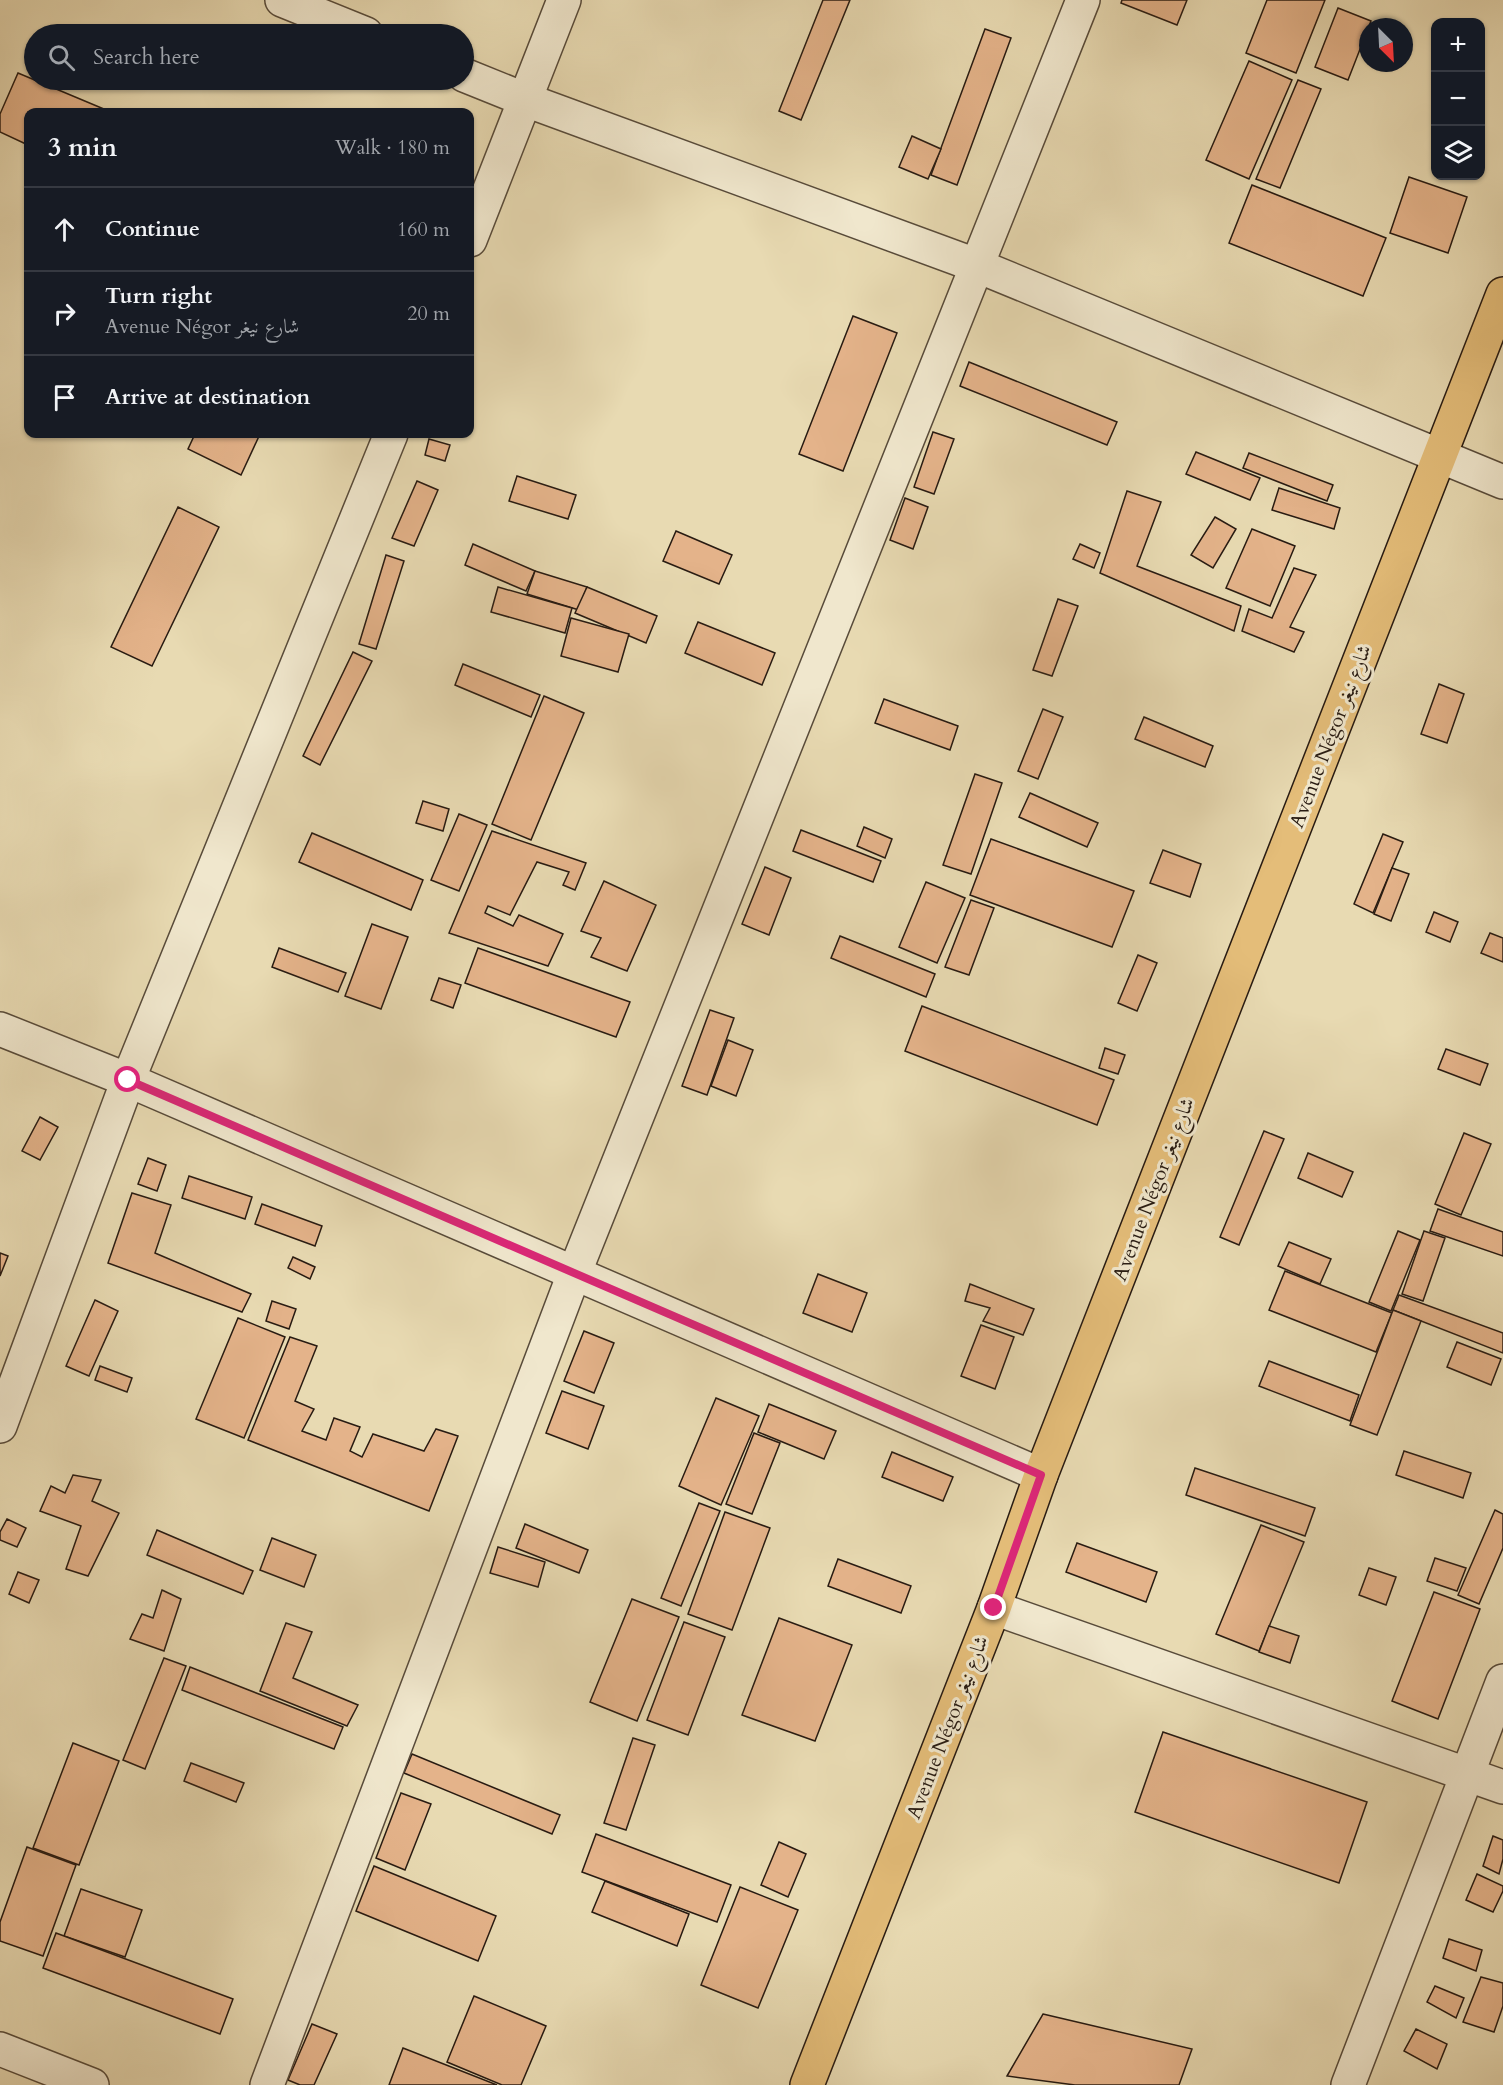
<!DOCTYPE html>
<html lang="en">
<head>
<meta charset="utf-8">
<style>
	body { margin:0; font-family:Cardo,Amiri,serif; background:#20242c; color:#f1f3f6 }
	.controls { position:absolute; right:18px; top:18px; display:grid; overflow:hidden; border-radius:12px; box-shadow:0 2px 4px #0004 }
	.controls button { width:54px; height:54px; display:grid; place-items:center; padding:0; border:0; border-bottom:2px solid #363941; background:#171b24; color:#f1f3f6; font:30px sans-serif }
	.compass { position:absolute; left:1359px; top:18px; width:54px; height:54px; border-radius:50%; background:#171b24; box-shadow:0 2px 4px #0004; rotate:156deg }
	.stop { position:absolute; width:18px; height:18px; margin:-14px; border:4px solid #db2777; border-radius:50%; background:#fff }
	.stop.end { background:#db2777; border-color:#fff; box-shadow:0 2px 6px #0008 }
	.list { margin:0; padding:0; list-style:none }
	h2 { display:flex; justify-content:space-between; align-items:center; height:78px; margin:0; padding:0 24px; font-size:26px }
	h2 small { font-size:20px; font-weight:400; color:#9ea1a6 }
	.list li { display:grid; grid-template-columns:39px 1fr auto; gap:18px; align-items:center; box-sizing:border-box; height:84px; padding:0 24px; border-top:2px solid #363941 }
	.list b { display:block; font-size:22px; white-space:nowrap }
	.list p { margin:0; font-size:20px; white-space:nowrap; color:#9ea1a6 }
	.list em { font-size:20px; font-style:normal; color:#9ea1a6 }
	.icon { flex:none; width:33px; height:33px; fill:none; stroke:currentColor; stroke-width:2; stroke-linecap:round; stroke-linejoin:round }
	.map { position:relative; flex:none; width:1503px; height:2085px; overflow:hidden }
	.search { position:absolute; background:#171b24; box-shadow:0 2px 4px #0004; left:24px; top:24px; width:450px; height:66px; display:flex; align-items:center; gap:15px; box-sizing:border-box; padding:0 21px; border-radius:33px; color:#9ea1a6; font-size:22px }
	.panel { position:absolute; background:#171b24; box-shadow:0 2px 4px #0004; left:24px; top:108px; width:450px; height:330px; border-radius:12px }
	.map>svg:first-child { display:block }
	.building { fill:#e4b38a; stroke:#281b12; stroke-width:1.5 }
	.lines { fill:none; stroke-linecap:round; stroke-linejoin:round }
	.minor-casing { stroke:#584b3a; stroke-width:36 }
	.major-casing { stroke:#281b12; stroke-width:36 }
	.minor { stroke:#f0e7cd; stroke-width:33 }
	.major { stroke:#e4bd79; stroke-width:33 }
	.route { stroke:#db2777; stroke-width:8 }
	.labels { text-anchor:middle; stroke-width:6; stroke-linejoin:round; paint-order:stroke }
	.street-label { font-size:20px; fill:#281b12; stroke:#f0e7cd }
</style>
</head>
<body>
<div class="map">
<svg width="1503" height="2085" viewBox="0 0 1503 2085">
	<rect width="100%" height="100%" fill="#e8dab2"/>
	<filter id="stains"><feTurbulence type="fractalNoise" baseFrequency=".00333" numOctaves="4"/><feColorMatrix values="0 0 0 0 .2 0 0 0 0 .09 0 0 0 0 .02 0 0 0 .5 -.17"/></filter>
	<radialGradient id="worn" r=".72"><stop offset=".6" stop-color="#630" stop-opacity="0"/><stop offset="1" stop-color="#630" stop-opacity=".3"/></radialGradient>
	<g class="building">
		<path d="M 823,0 L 850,0 L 801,120 L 779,111 Z"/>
		<path d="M 1122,0 L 1187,0 L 1177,25 L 1121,3 Z"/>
		<path d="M 1267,0 L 1325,0 L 1296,73 L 1246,53 Z"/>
		<path d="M 1338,8 L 1371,21 L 1348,80 L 1315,67 Z"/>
		<path d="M 985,29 L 1011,38 L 957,185 L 931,175 Z"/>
		<path d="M 1249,61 L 1292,80 L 1249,179 L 1206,160 Z"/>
		<path d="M 18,73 L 111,112 L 28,112 L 28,145 L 0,132 L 0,114 Z"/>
		<path d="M 1298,80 L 1321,89 L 1280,188 L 1256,179 Z"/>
		<path d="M 912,136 L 941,149 L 928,179 L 899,167 Z"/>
		<path d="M 1409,177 L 1467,197 L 1448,253 L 1390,233 Z"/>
		<path d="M 1252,185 L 1386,238 L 1363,296 L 1229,243 Z"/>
		<path d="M 853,316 L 897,333 L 843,471 L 799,454 Z"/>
		<path d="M 969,362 L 1117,422 L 1107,445 L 960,386 Z"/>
		<path d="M 933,432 L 954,439 L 934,494 L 914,487 Z"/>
		<path d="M 195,434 L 260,434 L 241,475 L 188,449 Z"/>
		<path d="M 429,439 L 450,445 L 445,461 L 425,455 Z"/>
		<path d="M 1196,452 L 1260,478 L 1250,500 L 1186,474 Z"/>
		<path d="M 1249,453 L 1333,485 L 1327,501 L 1243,468 Z"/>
		<path d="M 517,476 L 576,495 L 568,519 L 509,501 Z"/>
		<path d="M 417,481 L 438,490 L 414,546 L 392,538 Z"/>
		<path d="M 1279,488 L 1340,508 L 1334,529 L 1272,510 Z"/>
		<path d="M 1127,491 L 1161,502 L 1137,566 L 1241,606 L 1234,631 L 1100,573 Z"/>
		<path d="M 905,498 L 928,507 L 913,549 L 890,540 Z"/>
		<path d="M 178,507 L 219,527 L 152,666 L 111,647 Z"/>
		<path d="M 1215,517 L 1236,529 L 1213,568 L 1191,555 Z"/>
		<path d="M 1252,529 L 1295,546 L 1270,606 L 1226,588 Z"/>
		<path d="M 676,531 L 732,555 L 719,584 L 663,561 Z"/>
		<path d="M 473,544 L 535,571 L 526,591 L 465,565 Z"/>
		<path d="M 1080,544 L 1100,553 L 1094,568 L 1073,559 Z"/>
		<path d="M 386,555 L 404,561 L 376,649 L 359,644 Z"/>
		<path d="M 1294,568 L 1316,575 L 1290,627 L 1304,632 L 1294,652 L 1242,631 L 1249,609 L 1272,618 Z"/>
		<path d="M 535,571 L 587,587 L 579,610 L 527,594 Z"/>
		<path d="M 498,587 L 572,608 L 565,633 L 491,612 Z"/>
		<path d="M 587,587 L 657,616 L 646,643 L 575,613 Z"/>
		<path d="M 1058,599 L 1078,606 L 1052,676 L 1033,670 Z"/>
		<path d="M 571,618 L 629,634 L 618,672 L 561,656 Z"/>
		<path d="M 698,622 L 775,653 L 762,685 L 685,653 Z"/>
		<path d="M 353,652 L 372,661 L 320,765 L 303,756 Z"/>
		<path d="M 463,664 L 540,695 L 531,717 L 455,685 Z"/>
		<path d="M 1439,684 L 1464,694 L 1447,743 L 1421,734 Z"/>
		<path d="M 544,696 L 584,713 L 531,840 L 492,824 Z"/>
		<path d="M 884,699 L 958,726 L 950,750 L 875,723 Z"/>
		<path d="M 1043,709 L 1063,717 L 1038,779 L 1018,771 Z"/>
		<path d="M 1144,717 L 1213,746 L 1205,767 L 1135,739 Z"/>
		<path d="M 975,774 L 1002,783 L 971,874 L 943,865 Z"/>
		<path d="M 1030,793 L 1098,823 L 1087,847 L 1019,817 Z"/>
		<path d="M 423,801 L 449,809 L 443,831 L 416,823 Z"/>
		<path d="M 459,814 L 487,825 L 459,891 L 431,880 Z"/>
		<path d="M 864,827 L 892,839 L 885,858 L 857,846 Z"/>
		<path d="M 801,830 L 881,861 L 873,882 L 793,851 Z"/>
		<path d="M 492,831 L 586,863 L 575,890 L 563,885 L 569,872 L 537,862 L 510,915 L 488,906 L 485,913 L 513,926 L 519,915 L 563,934 L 548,966 L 449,933 Z"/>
		<path d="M 312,833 L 423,880 L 411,910 L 299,862 Z"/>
		<path d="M 1383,834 L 1403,842 L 1373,913 L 1354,904 Z"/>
		<path d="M 991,839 L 1134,891 L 1112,947 L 970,895 Z"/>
		<path d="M 1163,850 L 1201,864 L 1190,897 L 1150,883 Z"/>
		<path d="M 765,867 L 791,878 L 769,935 L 742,924 Z"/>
		<path d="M 1392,868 L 1409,874 L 1391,921 L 1374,914 Z"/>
		<path d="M 604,881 L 656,905 L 627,971 L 591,957 L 601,938 L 581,931 Z"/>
		<path d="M 926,882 L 965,898 L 937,963 L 899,947 Z"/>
		<path d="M 971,900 L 994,908 L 969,975 L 945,967 Z"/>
		<path d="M 1434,912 L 1458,922 L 1450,942 L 1426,932 Z"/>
		<path d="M 372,924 L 408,937 L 381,1009 L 345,996 Z"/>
		<path d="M 1490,933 L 1503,938 L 1503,962 L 1481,953 Z"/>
		<path d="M 840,936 L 935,974 L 926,997 L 831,958 Z"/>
		<path d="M 279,948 L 346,973 L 338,992 L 272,967 Z"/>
		<path d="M 478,948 L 630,1002 L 616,1037 L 465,983 Z"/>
		<path d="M 1138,955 L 1157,963 L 1137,1011 L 1118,1003 Z"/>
		<path d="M 439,978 L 461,985 L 453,1008 L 431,1000 Z"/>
		<path d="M 922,1006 L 1114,1080 L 1097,1125 L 905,1051 Z"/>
		<path d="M 710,1010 L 734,1018 L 707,1095 L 682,1086 Z"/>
		<path d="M 728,1040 L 753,1050 L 736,1096 L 711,1086 Z"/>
		<path d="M 1105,1048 L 1125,1055 L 1118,1074 L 1099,1068 Z"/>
		<path d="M 1446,1049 L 1488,1064 L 1480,1085 L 1438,1069 Z"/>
		<path d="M 40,1117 L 58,1127 L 40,1160 L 22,1151 Z"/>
		<path d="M 1264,1131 L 1284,1139 L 1239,1245 L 1220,1237 Z"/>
		<path d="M 1464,1133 L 1491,1144 L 1461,1215 L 1435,1204 Z"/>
		<path d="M 1308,1153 L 1353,1172 L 1342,1197 L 1298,1178 Z"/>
		<path d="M 148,1158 L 166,1165 L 157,1191 L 138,1184 Z"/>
		<path d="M 189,1176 L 252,1197 L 245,1219 L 182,1198 Z"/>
		<path d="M 132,1193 L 171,1205 L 155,1253 L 251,1294 L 242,1312 L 108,1263 Z"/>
		<path d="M 262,1204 L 322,1226 L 315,1246 L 255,1224 Z"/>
		<path d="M 1438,1209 L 1503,1232 L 1503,1256 L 1430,1231 Z"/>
		<path d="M 1398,1231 L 1420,1240 L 1391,1311 L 1369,1302 Z"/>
		<path d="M 1424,1231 L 1445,1238 L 1423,1301 L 1402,1294 Z"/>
		<path d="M 1289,1242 L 1331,1259 L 1320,1284 L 1278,1266 Z"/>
		<path d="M 0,1253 L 8,1256 L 0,1276 Z"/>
		<path d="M 293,1257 L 315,1267 L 310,1279 L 288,1268 Z"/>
		<path d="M 1285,1271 L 1392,1313 L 1376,1352 L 1269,1310 Z"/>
		<path d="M 818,1274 L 867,1293 L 852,1332 L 803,1313 Z"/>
		<path d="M 970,1284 L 1034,1309 L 1023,1335 L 983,1321 L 990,1308 L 965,1301 Z"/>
		<path d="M 1399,1295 L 1503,1333 L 1503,1353 L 1393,1310 Z"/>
		<path d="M 95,1300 L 118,1311 L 89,1376 L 66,1366 Z"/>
		<path d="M 272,1301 L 296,1309 L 289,1329 L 266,1321 Z"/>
		<path d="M 1393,1310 L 1421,1321 L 1377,1435 L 1350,1425 Z"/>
		<path d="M 238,1318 L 285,1337 L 244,1438 L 196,1419 Z"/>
		<path d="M 981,1325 L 1014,1337 L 995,1389 L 961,1376 Z"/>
		<path d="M 584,1331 L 614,1343 L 594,1393 L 564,1381 Z"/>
		<path d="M 290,1337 L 317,1346 L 295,1401 L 314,1409 L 302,1431 L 326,1440 L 334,1418 L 360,1427 L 350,1451 L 362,1457 L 373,1434 L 424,1451 L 436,1429 L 458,1436 L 429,1511 L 248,1440 Z"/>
		<path d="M 1457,1342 L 1501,1359 L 1491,1385 L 1447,1367 Z"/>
		<path d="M 1269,1361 L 1359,1395 L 1350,1421 L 1259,1386 Z"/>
		<path d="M 100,1366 L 132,1378 L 127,1392 L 95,1380 Z"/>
		<path d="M 562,1391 L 604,1406 L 588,1449 L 546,1433 Z"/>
		<path d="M 716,1398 L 759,1416 L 721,1505 L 679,1486 Z"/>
		<path d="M 769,1404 L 836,1431 L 824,1459 L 758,1432 Z"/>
		<path d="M 754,1433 L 780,1443 L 752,1514 L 726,1504 Z"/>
		<path d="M 1404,1451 L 1471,1473 L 1463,1498 L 1396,1475 Z"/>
		<path d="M 892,1452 L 953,1477 L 943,1501 L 882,1477 Z"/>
		<path d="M 1195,1468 L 1315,1508 L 1305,1536 L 1186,1495 Z"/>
		<path d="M 73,1475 L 101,1480 L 92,1501 L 119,1513 L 88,1576 L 66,1569 L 81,1526 L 40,1511 L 51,1486 L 65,1493 Z"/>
		<path d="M 699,1503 L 720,1511 L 681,1606 L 661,1598 Z"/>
		<path d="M 1495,1510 L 1503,1514 L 1503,1548 L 1479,1604 L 1458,1595 Z"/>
		<path d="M 725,1512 L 770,1528 L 732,1630 L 688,1614 Z"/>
		<path d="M 7,1519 L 26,1528 L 17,1547 L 0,1540 L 0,1532 Z"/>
		<path d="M 525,1524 L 588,1550 L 579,1573 L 516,1548 Z"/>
		<path d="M 1261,1525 L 1304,1542 L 1259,1651 L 1216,1634 Z"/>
		<path d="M 157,1530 L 253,1571 L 243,1594 L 147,1555 Z"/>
		<path d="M 272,1538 L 316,1555 L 304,1587 L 260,1570 Z"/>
		<path d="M 1077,1543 L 1157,1572 L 1146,1602 L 1066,1572 Z"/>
		<path d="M 498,1547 L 545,1562 L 538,1587 L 490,1573 Z"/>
		<path d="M 1435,1558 L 1466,1568 L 1457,1591 L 1427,1581 Z"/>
		<path d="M 838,1559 L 911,1586 L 901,1613 L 828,1586 Z"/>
		<path d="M 1369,1568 L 1396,1577 L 1386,1605 L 1359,1595 Z"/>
		<path d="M 18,1572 L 39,1580 L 29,1603 L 9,1594 Z"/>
		<path d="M 162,1590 L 181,1599 L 164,1651 L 130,1639 L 142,1614 L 153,1618 Z"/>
		<path d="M 1434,1592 L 1480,1609 L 1438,1719 L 1392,1701 Z"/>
		<path d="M 632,1599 L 679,1617 L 637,1721 L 590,1702 Z"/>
		<path d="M 779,1618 L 852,1645 L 815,1741 L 742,1715 Z"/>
		<path d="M 684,1622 L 725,1637 L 688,1735 L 647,1720 Z"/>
		<path d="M 286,1623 L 312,1632 L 293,1678 L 358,1705 L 347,1726 L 260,1691 Z"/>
		<path d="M 1269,1626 L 1299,1636 L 1290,1663 L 1259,1652 Z"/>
		<path d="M 164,1658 L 186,1666 L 145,1769 L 123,1760 Z"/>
		<path d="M 190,1667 L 343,1727 L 334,1749 L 182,1690 Z"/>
		<path d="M 1163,1732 L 1367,1802 L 1339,1883 L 1135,1812 Z"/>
		<path d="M 633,1738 L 655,1745 L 626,1830 L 604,1823 Z"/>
		<path d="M 73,1743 L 119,1761 L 79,1865 L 33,1848 Z"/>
		<path d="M 412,1754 L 560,1815 L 552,1834 L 404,1773 Z"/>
		<path d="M 191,1763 L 244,1783 L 236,1802 L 184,1781 Z"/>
		<path d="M 401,1793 L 431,1804 L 405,1870 L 376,1858 Z"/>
		<path d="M 596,1834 L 731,1885 L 717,1922 L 582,1872 Z"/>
		<path d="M 1493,1836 L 1503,1840 L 1503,1859 L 1499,1874 L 1483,1866 Z"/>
		<path d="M 779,1842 L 806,1854 L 788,1897 L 761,1885 Z"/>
		<path d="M 27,1847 L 76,1865 L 43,1956 L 0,1941 L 0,1922 Z"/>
		<path d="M 374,1866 L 496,1916 L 478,1961 L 356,1911 Z"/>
		<path d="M 1477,1874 L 1503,1886 L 1503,1891 L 1493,1912 L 1466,1900 Z"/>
		<path d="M 605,1881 L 689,1914 L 677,1946 L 592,1912 Z"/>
		<path d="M 740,1887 L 798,1910 L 758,2008 L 701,1985 Z"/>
		<path d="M 81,1889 L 142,1910 L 125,1957 L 64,1936 Z"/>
		<path d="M 56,1933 L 233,1999 L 220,2034 L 43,1968 Z"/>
		<path d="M 1449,1939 L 1482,1950 L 1476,1971 L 1443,1958 Z"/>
		<path d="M 1481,1977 L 1503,1983 L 1503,2006 L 1494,2032 L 1463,2022 Z"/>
		<path d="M 1435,1986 L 1464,1998 L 1456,2018 L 1427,2002 Z"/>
		<path d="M 474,1996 L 546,2026 L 521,2085 L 502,2085 L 447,2062 Z"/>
		<path d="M 1043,2014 L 1192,2049 L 1179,2085 L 1075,2085 L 1007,2076 Z"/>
		<path d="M 312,2024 L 337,2034 L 314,2085 L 300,2085 L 288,2080 Z"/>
		<path d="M 1416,2029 L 1447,2044 L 1437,2069 L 1404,2051 Z"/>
		<path d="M 403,2048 L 497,2085 L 389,2085 Z"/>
	</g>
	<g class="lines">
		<g class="minor-casing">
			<g id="minor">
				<path d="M 282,0 L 366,34"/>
				<path d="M 464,75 L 526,100 L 978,266 L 1503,482"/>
				<path d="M 470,240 L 564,0"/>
				<path d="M 0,1029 L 128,1080 L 1041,1475"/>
				<path d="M 0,1426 L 128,1080 L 391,434"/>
				<path d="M 994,1608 L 1503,1787"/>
				<path d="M 0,2049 L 92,2085"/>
				<path d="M 267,2085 L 574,1274 L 1083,0"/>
				<path d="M 1348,2085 L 1503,1681"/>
			</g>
		</g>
		<g class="major-casing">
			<path id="major" d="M 807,2085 L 994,1608 L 1041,1475 L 1503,294"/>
		</g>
		<use href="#minor" class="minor"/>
		<use href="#major" class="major"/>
	</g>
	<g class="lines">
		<path class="route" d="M 128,1080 L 1041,1475 L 994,1608"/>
	</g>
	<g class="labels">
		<g class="street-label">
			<text transform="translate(1330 736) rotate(-69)" y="7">Avenue Négor شارع نيغر</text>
			<text transform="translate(1153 1189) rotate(-69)" y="7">Avenue Négor شارع نيغر</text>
			<text transform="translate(947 1727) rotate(-69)" y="7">Avenue Négor شارع نيغر</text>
		</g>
	</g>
	<rect width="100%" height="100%" filter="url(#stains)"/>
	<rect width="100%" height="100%" fill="url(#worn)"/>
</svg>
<div class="controls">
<button>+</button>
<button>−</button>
<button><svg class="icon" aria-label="layers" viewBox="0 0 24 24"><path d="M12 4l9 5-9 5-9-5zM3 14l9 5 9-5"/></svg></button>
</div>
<svg class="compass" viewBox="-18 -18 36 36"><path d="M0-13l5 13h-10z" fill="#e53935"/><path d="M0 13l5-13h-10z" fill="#9ea1a6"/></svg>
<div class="stop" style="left:128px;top:1080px"></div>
<div class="stop end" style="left:994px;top:1608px"></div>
<div class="search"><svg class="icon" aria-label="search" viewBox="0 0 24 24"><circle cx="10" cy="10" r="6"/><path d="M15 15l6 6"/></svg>Search here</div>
<section class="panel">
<h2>3 min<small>Walk · 180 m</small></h2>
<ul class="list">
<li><svg class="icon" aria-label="ahead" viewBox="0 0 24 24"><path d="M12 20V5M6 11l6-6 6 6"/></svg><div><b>Continue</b></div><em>160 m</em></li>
<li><svg class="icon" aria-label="right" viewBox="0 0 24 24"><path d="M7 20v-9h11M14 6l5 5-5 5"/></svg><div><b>Turn right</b><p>Avenue Négor شارع نيغر</p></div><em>20 m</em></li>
<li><svg class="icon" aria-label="arrive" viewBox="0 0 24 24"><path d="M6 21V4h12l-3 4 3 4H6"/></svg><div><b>Arrive at destination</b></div></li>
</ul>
</section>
</div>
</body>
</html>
